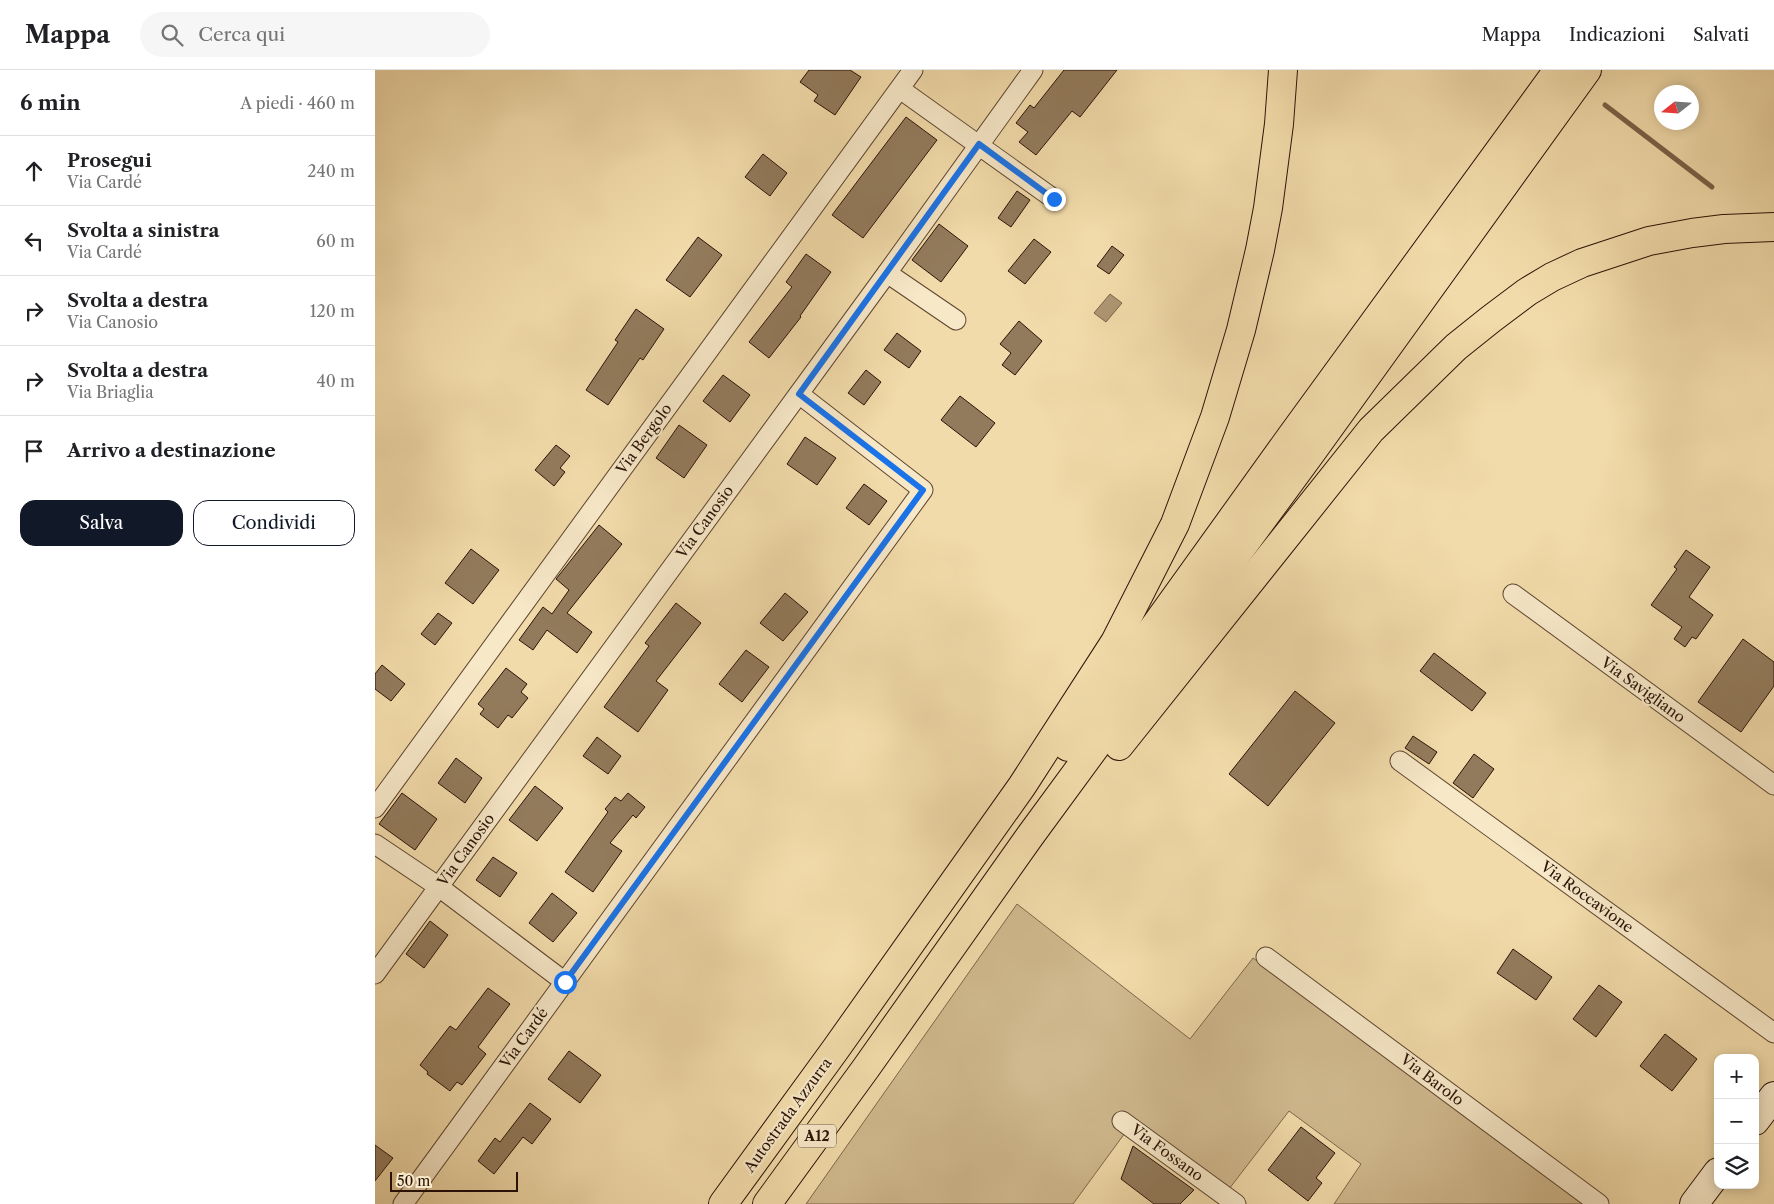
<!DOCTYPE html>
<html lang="it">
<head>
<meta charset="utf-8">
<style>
	body { margin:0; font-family:"Libre Caslon Text",serif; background:#f6f6f6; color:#202124 }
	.controls { position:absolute; right:15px; bottom:15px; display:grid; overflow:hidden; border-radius:10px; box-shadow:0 2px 12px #0003 }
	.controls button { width:45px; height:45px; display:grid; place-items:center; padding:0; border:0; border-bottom:1px solid #e0e0e0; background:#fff; color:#202124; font:25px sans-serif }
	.compass { position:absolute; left:1279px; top:15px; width:45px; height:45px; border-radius:50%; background:#fff; box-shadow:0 2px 12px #0003; rotate:253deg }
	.scale { position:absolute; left:15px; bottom:12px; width:128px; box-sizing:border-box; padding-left:5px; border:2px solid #2b1308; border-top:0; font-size:14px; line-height:18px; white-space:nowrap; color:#2b1308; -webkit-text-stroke:4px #f7e8c8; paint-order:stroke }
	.stop { position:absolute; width:15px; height:15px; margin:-11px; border:4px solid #1a73e8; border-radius:50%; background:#fff }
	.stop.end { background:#1a73e8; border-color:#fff; box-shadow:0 1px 5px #0008 }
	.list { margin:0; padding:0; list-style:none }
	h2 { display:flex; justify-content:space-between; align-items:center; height:65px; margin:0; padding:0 20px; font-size:21px }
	h2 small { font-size:16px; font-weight:400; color:#757577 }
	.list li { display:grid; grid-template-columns:32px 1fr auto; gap:15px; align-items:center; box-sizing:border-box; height:70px; padding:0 20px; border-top:1px solid #e0e0e0 }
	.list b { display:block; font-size:19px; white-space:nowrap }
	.list p { margin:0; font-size:16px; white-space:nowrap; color:#757577 }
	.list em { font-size:16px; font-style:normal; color:#757577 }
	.actions { display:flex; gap:10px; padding:15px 20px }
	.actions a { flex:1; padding:11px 0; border:1px solid #111827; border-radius:15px; text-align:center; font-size:18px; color:#111827 }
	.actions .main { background:#111827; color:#fff }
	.icon { flex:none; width:28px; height:28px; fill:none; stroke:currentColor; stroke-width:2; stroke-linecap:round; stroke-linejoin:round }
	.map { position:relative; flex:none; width:1399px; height:1134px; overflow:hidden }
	header { display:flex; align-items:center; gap:30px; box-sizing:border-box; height:70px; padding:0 25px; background:#fff; border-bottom:1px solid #e0e0e0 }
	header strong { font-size:24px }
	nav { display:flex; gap:28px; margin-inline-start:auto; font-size:18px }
	.search { width:350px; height:45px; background:#f6f6f6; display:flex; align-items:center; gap:12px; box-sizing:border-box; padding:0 18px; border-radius:28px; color:#757577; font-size:19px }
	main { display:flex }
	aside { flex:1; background:#fff }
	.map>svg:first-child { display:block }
	.green { fill:#d0b98e; stroke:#7e664b }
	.water { fill:#ae9773; stroke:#7a6248 }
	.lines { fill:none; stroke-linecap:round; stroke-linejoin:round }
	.stream { stroke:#7a6248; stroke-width:5 }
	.building { fill:#927b5c; stroke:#2b1308 }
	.street-casing { stroke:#5d4530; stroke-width:21 }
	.secondary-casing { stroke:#2b1308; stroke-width:30 }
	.highway-casing { stroke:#2b1308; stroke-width:30 }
	.street { stroke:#f7e8c8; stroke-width:19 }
	.secondary { stroke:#f7e8c8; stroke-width:28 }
	.highway { stroke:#f2dbaa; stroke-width:28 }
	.route { stroke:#1a73e8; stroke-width:6 }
	.labels { text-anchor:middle; stroke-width:4.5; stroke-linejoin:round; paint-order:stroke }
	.shield { fill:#f7e8c8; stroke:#685342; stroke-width:1 }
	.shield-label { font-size:14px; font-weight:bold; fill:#2b1308 }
	.street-label { font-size:15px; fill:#2b1308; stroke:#f7e8c8 }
</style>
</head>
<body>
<header>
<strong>Mappa</strong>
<div class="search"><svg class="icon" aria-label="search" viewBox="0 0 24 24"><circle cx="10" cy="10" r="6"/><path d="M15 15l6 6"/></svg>Cerca qui</div>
<nav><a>Mappa</a><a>Indicazioni</a><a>Salvati</a></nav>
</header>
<main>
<aside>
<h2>6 min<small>A piedi · 460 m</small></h2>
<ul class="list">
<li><svg class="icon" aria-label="ahead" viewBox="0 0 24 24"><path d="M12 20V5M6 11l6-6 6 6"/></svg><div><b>Prosegui</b><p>Via Cardé</p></div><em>240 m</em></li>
<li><svg class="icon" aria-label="left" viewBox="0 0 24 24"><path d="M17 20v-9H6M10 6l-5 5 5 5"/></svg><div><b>Svolta a sinistra</b><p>Via Cardé</p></div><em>60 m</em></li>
<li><svg class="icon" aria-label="right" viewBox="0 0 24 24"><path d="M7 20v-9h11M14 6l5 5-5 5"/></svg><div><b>Svolta a destra</b><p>Via Canosio</p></div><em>120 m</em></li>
<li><svg class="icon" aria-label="right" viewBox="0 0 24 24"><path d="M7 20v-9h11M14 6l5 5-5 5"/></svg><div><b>Svolta a destra</b><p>Via Briaglia</p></div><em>40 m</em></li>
<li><svg class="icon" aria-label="arrive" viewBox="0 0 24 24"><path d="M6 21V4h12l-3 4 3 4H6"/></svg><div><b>Arrivo a destinazione</b></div></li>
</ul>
<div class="actions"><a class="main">Salva</a><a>Condividi</a></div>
</aside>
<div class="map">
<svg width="1399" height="1134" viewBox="0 0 1399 1134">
	<rect width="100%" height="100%" fill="#f2dbaa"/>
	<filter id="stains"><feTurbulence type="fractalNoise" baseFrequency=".004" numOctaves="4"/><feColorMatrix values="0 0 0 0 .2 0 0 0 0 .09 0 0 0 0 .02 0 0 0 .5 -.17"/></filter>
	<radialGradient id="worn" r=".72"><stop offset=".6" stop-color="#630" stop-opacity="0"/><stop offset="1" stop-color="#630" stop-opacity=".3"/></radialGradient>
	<path class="green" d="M 642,834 L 815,969 L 878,888 L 1215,1134 L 959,1134 L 986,1094 L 914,1041 L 854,1119 L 758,1052 L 698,1134 L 431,1134 Z"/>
	<path class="water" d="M 735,224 L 747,233 L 731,252 L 719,243 Z"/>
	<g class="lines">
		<path class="stream" d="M 1230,35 L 1337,117"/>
	</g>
	<g class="building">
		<path d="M 434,0 L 475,0 L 486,7 L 460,45 L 439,31 L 443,25 L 425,12 Z"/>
		<path d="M 689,0 L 742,0 L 705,47 L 697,41 L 661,85 L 644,72 L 653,62 L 641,53 L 655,35 L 659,38 Z"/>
		<path d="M 531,47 L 562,70 L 488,168 L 457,145 Z"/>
		<path d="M 388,84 L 412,103 L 395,126 L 370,107 Z"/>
		<path d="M 642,121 L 655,130 L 636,157 L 623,148 Z"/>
		<path d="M 564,154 L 593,176 L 566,212 L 537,190 Z"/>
		<path d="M 323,167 L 347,185 L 315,227 L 291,210 Z"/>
		<path d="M 659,169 L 676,182 L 650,214 L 633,201 Z"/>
		<path d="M 737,176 L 749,185 L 734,204 L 722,196 Z"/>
		<path d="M 431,184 L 456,202 L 425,246 L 426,247 L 394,288 L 374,272 L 417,217 L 411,212 Z"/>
		<path d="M 261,239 L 289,259 L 268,290 L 265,288 L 233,335 L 211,320 L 243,272 L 240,270 Z"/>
		<path d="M 644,251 L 667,271 L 640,305 L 627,295 L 636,283 L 625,274 Z"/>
		<path d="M 522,263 L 546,281 L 534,298 L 509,280 Z"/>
		<path d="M 491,300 L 506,312 L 489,335 L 473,323 Z"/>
		<path d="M 348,305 L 375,325 L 355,352 L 328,331 Z"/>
		<path d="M 585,326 L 620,353 L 601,377 L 566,350 Z"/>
		<path d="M 304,355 L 332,375 L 309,408 L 281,388 Z"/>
		<path d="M 430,367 L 461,388 L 442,415 L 412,394 Z"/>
		<path d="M 181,375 L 195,386 L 185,398 L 190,402 L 179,416 L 160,400 Z"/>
		<path d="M 489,414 L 512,431 L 494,455 L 471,438 Z"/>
		<path d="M 224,455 L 247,474 L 192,543 L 217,562 L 202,583 L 172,560 L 158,580 L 144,570 L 168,537 L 177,544 L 194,520 L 181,509 Z"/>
		<path d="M 96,479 L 124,500 L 98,534 L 70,513 Z"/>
		<path d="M 1311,480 L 1335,497 L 1314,527 L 1338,545 L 1321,569 L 1317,567 L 1310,577 L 1299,569 L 1307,557 L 1276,535 L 1302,499 L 1299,497 Z"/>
		<path d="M 410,523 L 433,542 L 408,571 L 385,553 Z"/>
		<path d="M 301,533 L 326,553 L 281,611 L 293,620 L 263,662 L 229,637 L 274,576 L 270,573 Z"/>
		<path d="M 63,543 L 77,553 L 60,575 L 46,564 Z"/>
		<path d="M 1368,569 L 1399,592 L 1399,616 L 1366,662 L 1323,632 Z"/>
		<path d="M 371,580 L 394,597 L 367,632 L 344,614 Z"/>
		<path d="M 1059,583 L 1111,623 L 1097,641 L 1045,601 Z"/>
		<path d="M 7,595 L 30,614 L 16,631 L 0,619 L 0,604 Z"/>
		<path d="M 131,598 L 152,614 L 146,622 L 153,628 L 137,648 L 133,645 L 123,658 L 105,644 L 109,639 L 103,634 Z"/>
		<path d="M 920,621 L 960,653 L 893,736 L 854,704 Z"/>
		<path d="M 1038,666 L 1062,682 L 1054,694 L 1030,678 Z"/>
		<path d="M 222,667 L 246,686 L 233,704 L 208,686 Z"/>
		<path d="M 1099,684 L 1119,699 L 1098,728 L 1078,713 Z"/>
		<path d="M 81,688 L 107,708 L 90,733 L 63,713 Z"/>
		<path d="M 160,716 L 188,738 L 162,771 L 134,750 Z"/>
		<path d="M 27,723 L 62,749 L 40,780 L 4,754 Z"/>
		<path d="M 253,723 L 270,737 L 261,748 L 258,745 L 235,773 L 247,781 L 218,822 L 190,802 L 233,742 L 230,739 L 240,727 L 246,731 Z"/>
		<path d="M 118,787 L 142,803 L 125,827 L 101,810 Z"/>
		<path d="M 177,823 L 202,843 L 178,872 L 154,853 Z"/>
		<path d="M 55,851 L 73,865 L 49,898 L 31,884 Z"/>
		<path d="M 1138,879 L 1177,907 L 1161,930 L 1122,903 Z"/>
		<path d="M 1224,915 L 1247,932 L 1221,967 L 1198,949 Z"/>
		<path d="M 113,918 L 135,934 L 103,977 L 111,984 L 87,1015 L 82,1012 L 75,1021 L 52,1004 L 53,1002 L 45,995 L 75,956 L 81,960 Z"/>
		<path d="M 1290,964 L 1322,989 L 1297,1021 L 1265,996 Z"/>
		<path d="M 194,981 L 226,1005 L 205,1033 L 173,1009 Z"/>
		<path d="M 155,1033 L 176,1049 L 157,1074 L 148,1067 L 119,1104 L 103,1091 L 120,1068 L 125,1072 Z"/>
		<path d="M 926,1057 L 960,1083 L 941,1108 L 947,1113 L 933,1131 L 893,1100 Z"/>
		<path d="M 0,1075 L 18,1088 L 0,1111 Z"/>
		<path d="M 758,1076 L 819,1120 L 805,1134 L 779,1134 L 746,1109 Z"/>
	</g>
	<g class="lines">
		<g class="street-casing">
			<g id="street">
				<path d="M 525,19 L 679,129"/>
				<path d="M 512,203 L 581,250"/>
				<path d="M 1138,524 L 1399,715"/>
				<path d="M 1025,691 L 1399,963"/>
				<path d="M 0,738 L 538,0"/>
				<path d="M 0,774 L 64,817 L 190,912"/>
				<path d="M 891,887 L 1224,1134"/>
				<path d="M 0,904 L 512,203 L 658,0"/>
				<path d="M 747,1051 L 861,1134"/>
				<path d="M 28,1134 L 548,420 L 424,324"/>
			</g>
		</g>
		<g class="secondary-casing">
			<g id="secondary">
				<path d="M 1380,1051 L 1399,1026"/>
				<path d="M 1319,1134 L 1343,1102"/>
			</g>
		</g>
		<g class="highway-casing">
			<g id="highway">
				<path d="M 744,676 L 996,360 L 1081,277 L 1116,249 L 1152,222 L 1177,207 L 1207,193 L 1274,171 L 1317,163 L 1349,159 L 1399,157"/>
				<path d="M 693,677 L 915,368 L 1183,0"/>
				<path d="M 348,1134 L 460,980 L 647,716 L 740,572 L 800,454 L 840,347 L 866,260 L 885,180 L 893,138 L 904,54 L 908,0"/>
				<path d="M 392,1134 L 491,998 L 655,766 L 936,383 L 1212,0"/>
			</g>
		</g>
		<use href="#street" class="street"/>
		<use href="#secondary" class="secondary"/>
		<use href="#highway" class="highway"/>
	</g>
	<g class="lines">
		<path class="route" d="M 190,912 L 548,420 L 424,324 L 604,74 L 679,129"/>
	</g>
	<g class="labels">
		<rect class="shield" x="423" y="1054.5" width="38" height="23" rx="4"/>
		<g class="shield-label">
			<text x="442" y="1071">A12</text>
		</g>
		<g class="street-label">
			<text transform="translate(269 369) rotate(-54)" y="5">Via Bergolo</text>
			<text transform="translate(330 452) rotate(-54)" y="5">Via Canosio</text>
			<text transform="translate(1268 620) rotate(36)" y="5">Via Savigliano</text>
			<text transform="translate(91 780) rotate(-54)" y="5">Via Canosio</text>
			<text transform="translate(1212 827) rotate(36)" y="5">Via Roccavione</text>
			<text transform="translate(149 968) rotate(-54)" y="5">Via Cardé</text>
			<text transform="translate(1057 1010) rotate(37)" y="5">Via Barolo</text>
			<text transform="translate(413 1045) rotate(-54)" y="5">Autostrada Azzurra</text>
			<text transform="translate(792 1083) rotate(36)" y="5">Via Fossano</text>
		</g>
	</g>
	<rect width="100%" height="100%" filter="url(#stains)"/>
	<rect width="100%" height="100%" fill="url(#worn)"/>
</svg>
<div class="controls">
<button>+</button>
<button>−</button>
<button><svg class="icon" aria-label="layers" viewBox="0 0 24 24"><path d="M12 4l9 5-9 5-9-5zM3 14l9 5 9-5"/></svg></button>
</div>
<svg class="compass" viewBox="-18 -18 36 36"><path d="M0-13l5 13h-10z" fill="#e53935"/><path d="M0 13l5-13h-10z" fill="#757577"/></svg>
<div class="scale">50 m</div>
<div class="stop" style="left:190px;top:912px"></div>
<div class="stop end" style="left:679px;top:129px"></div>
</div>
</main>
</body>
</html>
